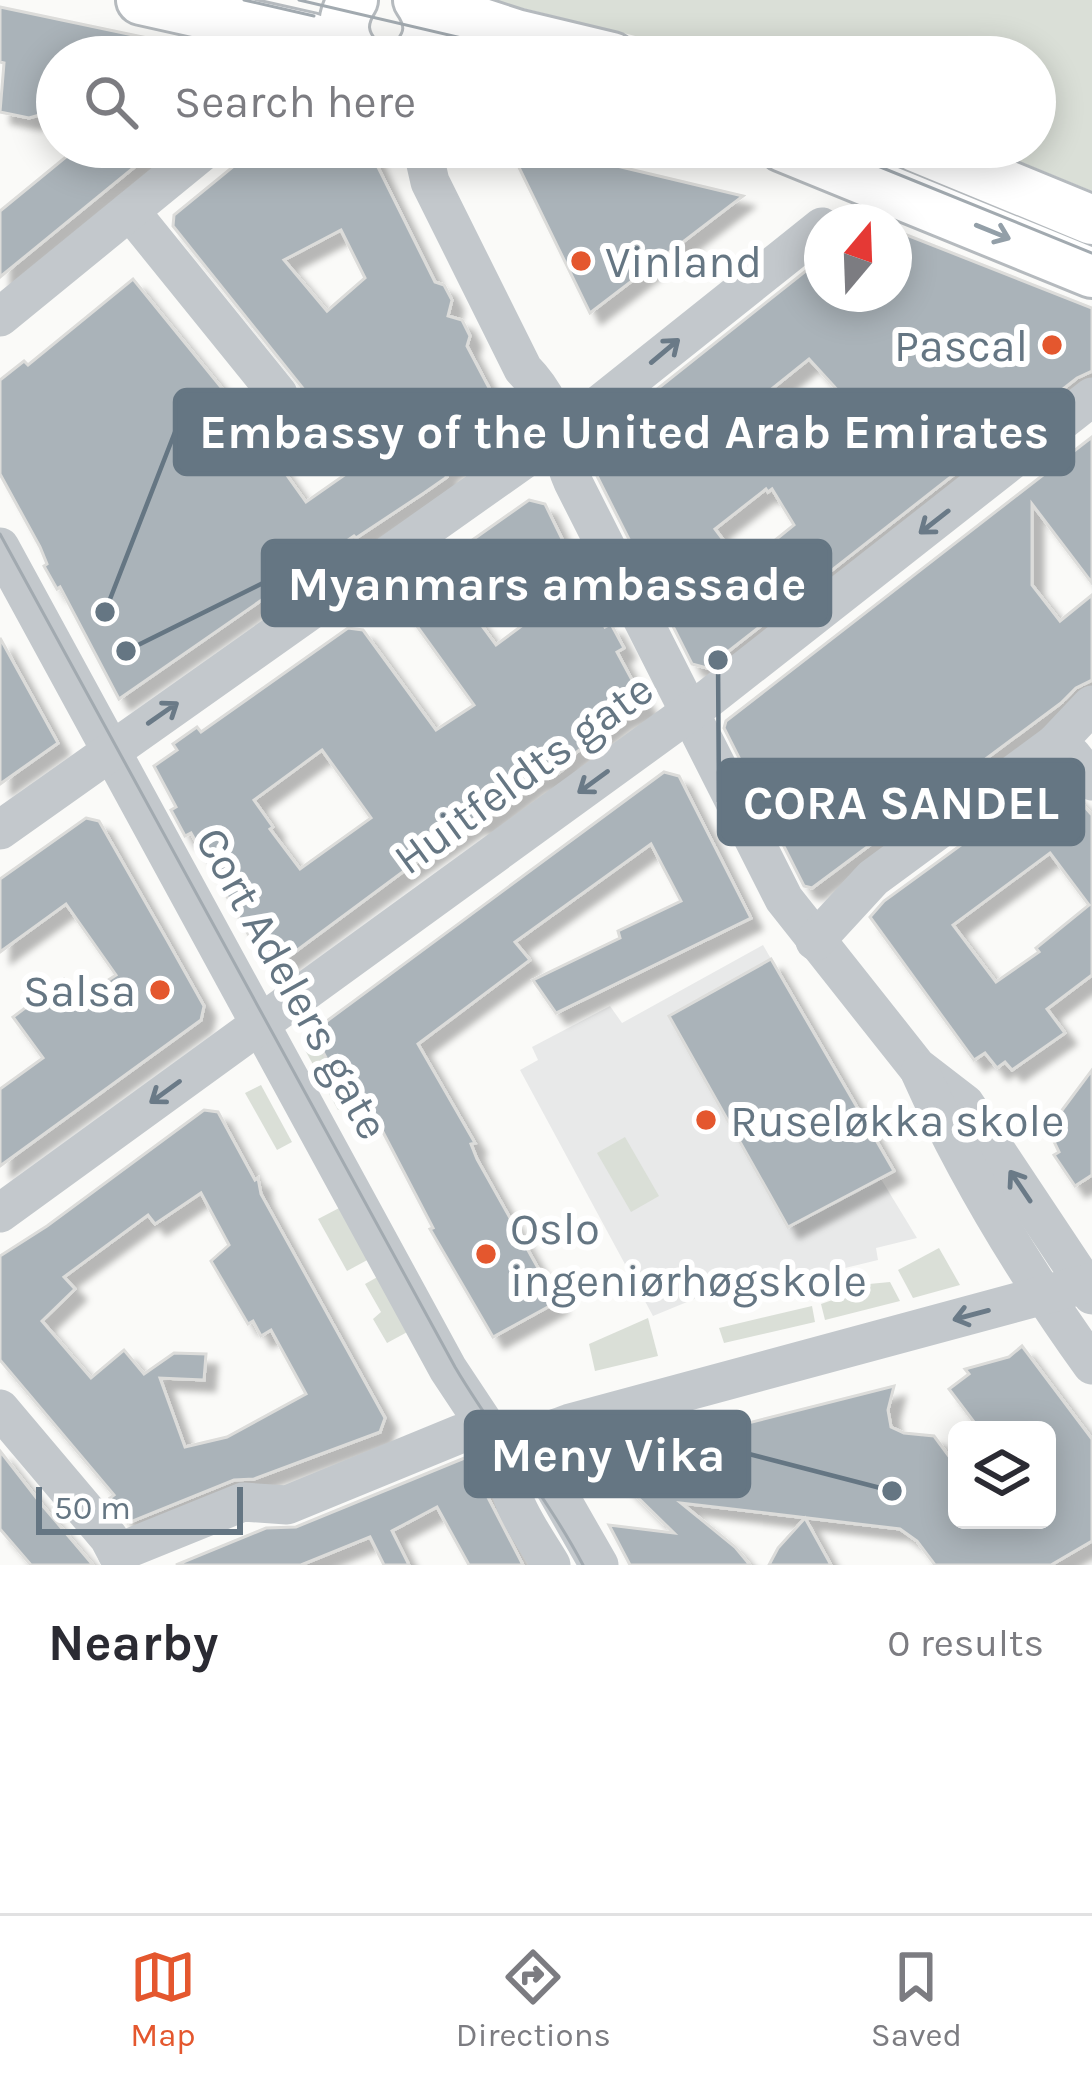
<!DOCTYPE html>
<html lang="en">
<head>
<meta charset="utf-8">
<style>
	body { margin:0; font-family:Karla,sans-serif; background:#f2f2f3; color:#2b2b33 }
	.controls { position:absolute; right:36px; bottom:36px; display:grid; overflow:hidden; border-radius:18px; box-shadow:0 6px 30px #0003 }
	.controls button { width:108px; height:108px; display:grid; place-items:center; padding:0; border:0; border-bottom:3px solid #e1e1e2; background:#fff; color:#2b2b33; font:60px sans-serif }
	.compass { position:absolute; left:804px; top:204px; width:108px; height:108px; border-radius:50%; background:#fff; box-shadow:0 6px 30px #0003; rotate:19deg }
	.scale { position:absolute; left:36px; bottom:30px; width:207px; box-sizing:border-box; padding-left:12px; border:6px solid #657683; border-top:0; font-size:33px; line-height:42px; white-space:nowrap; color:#657683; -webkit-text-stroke:9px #fff; paint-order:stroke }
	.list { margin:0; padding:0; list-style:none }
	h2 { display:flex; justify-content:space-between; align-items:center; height:156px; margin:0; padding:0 48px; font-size:51px }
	h2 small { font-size:39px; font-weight:400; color:#7c7c81 }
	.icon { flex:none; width:66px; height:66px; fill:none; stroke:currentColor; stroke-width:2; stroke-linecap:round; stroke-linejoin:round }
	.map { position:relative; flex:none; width:1092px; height:1565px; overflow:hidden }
	.search { position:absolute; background:#fff; box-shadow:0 6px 30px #0003; left:36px; right:36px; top:36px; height:132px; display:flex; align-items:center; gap:30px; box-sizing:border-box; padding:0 42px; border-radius:66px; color:#7c7c81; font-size:45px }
	.sheet { height:348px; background:#fff }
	nav { display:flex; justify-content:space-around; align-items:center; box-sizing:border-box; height:168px; border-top:3px solid #e1e1e2; background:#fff; font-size:33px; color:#7c7c81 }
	nav a { display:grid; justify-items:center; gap:6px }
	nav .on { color:#e4572e }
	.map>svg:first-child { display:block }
	.built { fill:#e8e9e9 }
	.green { fill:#dadfd7 }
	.building { fill:#aab3b9; stroke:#dcdcda; stroke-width:3; fill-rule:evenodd; filter:url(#shadow) }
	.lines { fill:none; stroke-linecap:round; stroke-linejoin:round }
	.major-casing { stroke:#b5babe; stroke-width:54 }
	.minor { stroke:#c3c8cc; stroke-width:39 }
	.major { stroke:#fff; stroke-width:48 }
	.tram { stroke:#a2aab0; stroke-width:3 }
	.oneway { stroke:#939fa8 }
	.oneway2 { stroke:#6a7a87 }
	.poi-dot { fill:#e4572e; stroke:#fff; stroke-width:4.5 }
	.labels { text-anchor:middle; stroke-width:12; stroke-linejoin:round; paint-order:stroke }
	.poi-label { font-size:45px; fill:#657683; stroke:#fff; text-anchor:start }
	.street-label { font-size:45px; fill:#657683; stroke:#fff }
	.leader { fill:none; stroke:#657683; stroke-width:4.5 }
	.callout-dot { fill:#657683; stroke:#fff; stroke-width:4.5 }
	.callout { fill:#657683; stroke:#657683; stroke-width:4.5 }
	.callout-label { font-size:48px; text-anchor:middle; font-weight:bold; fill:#fff }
</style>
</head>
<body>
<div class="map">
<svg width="1092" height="1565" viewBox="0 0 1092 1565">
	<defs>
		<filter id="shadow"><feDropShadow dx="11" dy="11" stdDeviation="3" flood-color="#0004"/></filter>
	</defs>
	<rect width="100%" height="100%" fill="#fafaf8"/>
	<path class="built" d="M 763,945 L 894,1171 L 881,1179 L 917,1238 L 876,1248 L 878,1260 L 767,1287 L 755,1274 L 653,1316 L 520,1070 L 538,1060 L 532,1047 L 610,1006 L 622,1023 Z"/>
	<g class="green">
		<path d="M 490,0 L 1092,0 L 1092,191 L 984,147 L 1035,147 L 1035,57 L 720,57 Z"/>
		<path d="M 317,1041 L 351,1103 L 338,1110 L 305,1050 Z"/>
		<path d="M 261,1085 L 292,1142 L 277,1150 L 245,1093 Z"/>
		<path d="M 625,1137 L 659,1196 L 631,1212 L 597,1153 Z"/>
		<path d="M 343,1206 L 371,1258 L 347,1271 L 318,1219 Z"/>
		<path d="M 939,1248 L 960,1285 L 913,1298 L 898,1270 Z"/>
		<path d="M 381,1275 L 411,1330 L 387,1343 L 373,1319 L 381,1312 L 365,1284 Z"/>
		<path d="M 890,1282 L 900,1301 L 825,1320 L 821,1304 L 838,1298 L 848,1286 Z"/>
		<path d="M 812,1306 L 815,1322 L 724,1343 L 719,1328 Z"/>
		<path d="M 648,1318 L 658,1356 L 595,1371 L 589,1344 Z"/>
	</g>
	<g class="building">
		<path d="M 0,7 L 190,47 L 189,57 L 57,57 L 57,110 L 29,118 L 0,112 L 4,63 L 0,62 Z"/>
		<path d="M 78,147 L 159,147 L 0,277 L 0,211 Z"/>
		<path d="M 257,147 L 368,147 L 435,282 L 444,285 L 452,300 L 448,316 L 462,320 L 470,336 L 467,346 L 507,422 L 506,430 L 443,472 L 447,477 L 424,493 L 356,538 L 354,536 L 119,699 L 60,587 L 57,589 L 44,566 L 47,564 L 40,547 L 0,474 L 0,380 L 24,361 L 28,365 L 133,279 L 260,435 L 294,412 L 309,396 L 173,226 L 174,215 ZM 341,230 L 365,278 L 327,311 L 284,260 ZM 348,414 L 376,453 L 306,502 L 269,450 Z"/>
		<path d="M 509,147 L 537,147 L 743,196 L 590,313 Z"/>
		<path d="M 894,230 L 1092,308 L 1092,371 L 1077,378 L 707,668 L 692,664 L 595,472 L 588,444 L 822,258 L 822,294 L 894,294 ZM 809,359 L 842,395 L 778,444 L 748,408 ZM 766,489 L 768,492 L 772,489 L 794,525 L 743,566 L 715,529 Z"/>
		<path d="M 1092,437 L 1092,583 L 1032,504 L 1032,585 L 1060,621 L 1092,595 L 1092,680 L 1076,688 L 1061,703 L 812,888 L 804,886 L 724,728 L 726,721 Z"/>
		<path d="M 529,500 L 545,504 L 605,627 L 611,624 L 624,648 L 617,652 L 646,706 L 620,718 L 568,759 L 565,768 L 553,777 L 536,780 L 480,824 L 477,820 L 408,868 L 269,971 L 191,833 L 185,836 L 171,810 L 176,807 L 154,766 L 177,750 L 173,744 L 197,727 L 201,732 L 348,628 L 363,630 L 436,730 L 474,705 L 401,604 L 403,589 ZM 519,573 L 539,613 L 496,645 L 469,608 ZM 322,750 L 371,818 L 300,869 L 270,829 L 273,827 L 254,800 Z"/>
		<path d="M 0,638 L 58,743 L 0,784 Z"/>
		<path d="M 664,772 L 679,776 L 751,918 L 556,1013 L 533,980 L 620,938 L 618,931 L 681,901 L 651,844 L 515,942 L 530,960 L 418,1044 L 475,1143 L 471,1144 L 477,1159 L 557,1302 L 493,1337 L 430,1229 L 433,1228 L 371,1109 L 358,1116 L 312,1032 Z"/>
		<path d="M 1057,775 L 1092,815 L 1092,975 L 1047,1009 L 1065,1033 L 1012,1070 L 1005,1062 L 997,1068 L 985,1053 L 974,1060 L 870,917 L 884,901 ZM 1050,853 L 1089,905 L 1036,948 L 1039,952 L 996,982 L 953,925 Z"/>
		<path d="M 86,818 L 99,821 L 167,940 L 204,1006 L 201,1020 L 0,1166 L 0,1089 L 43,1058 L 13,1017 L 64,979 L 81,998 L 116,975 L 66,904 L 0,952 L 0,879 Z"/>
		<path d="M 771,959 L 894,1171 L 788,1227 L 669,1016 Z"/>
		<path d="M 1092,1070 L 1092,1175 L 1075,1186 L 1054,1155 L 1059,1152 L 1048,1129 Z"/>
		<path d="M 204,1110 L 218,1112 L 255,1180 L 258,1178 L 261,1194 L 385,1418 L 380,1432 L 254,1479 L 234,1480 L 128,1523 L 110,1498 L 114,1495 L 0,1360 L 0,1256 L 47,1226 ZM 201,1193 L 229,1245 L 211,1261 L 248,1324 L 253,1321 L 261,1336 L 271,1330 L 306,1394 L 227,1437 L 185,1447 L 160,1378 L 204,1380 L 206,1354 L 174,1353 L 144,1374 L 124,1350 L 91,1378 L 42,1321 L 75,1289 L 64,1277 L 148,1215 L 155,1224 Z"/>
		<path d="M 1022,1346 L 1092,1439 L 1092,1541 L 1051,1565 L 935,1565 L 917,1541 L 900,1529 L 681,1503 L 735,1547 L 750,1565 L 630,1565 L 609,1525 L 674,1533 L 622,1482 L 614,1457 L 894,1386 L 888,1410 L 891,1427 L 904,1433 L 934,1436 L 957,1467 L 957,1520 L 1047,1520 L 1047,1430 L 980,1430 L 949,1389 L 969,1374 L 965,1369 L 1009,1357 Z"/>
		<path d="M 0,1451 L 42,1505 L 93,1565 L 31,1565 L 0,1529 Z"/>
		<path d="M 467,1457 L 523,1565 L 469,1565 L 437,1507 L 392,1531 L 409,1565 L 384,1565 L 370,1537 L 301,1565 L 176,1565 L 266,1528 L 296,1527 Z"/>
		<path d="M 805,1518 L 831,1565 L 769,1565 L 778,1548 Z"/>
	</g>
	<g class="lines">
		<g class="major-casing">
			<g id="major">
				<path d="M 141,0 L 311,38 L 352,53"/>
				<path d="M 353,0 C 340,20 341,39 357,57"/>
				<path d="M 421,3 L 516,34 L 612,57"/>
				<path d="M 416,57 C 432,39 432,20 418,0"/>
				<path d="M 783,147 L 1092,273"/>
				<path d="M 915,147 L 1092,220"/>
			</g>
		</g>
		<g class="minor">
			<path d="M 422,147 L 430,182 L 523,369 C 562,409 552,434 573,482 L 784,899 L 917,1067 L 965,1104 L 1092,1295"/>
			<path d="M 130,211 L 278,394"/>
			<path d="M 0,317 L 208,147"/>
			<path d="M 0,547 L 448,1369 L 509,1461"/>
			<path d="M 1055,744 L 1072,756 L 1092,781"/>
			<path d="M 0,830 L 585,416 L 822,227"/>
			<path d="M 815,941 L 873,878 L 1055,744 L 1092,705"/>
			<path d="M 920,1072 C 966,1175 1026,1273 1092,1365"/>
			<path d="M 0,1213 L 709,698 L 1092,397"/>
			<path d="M 0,1409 L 109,1538 L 117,1553"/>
			<path d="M 528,1441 L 599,1565"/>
			<path d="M 117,1553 L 243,1502 L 287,1505 L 460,1434"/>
			<path d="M 551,1565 C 533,1533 483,1473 524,1443 C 537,1434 555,1429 570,1423 L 1092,1282"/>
		</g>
		<use href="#major" class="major"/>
		<g class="tram">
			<path d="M 244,0 L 314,16"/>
			<path d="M 299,0 L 543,57"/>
			<path d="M 831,147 L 1092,253"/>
			<path d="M 0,534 L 455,1367 C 495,1435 546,1495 583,1565"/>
		</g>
	</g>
	<defs><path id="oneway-shaft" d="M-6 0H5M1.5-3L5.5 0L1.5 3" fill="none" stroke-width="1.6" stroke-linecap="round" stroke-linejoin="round" transform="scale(3)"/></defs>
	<use class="oneway" href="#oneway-shaft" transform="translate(993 232) rotate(22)"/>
	<g class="oneway2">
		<use href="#oneway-shaft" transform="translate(665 351) rotate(-40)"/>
		<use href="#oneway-shaft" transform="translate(934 522) rotate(142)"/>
		<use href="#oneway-shaft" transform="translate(163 713) rotate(-35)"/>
		<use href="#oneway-shaft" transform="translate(593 782) rotate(144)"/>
		<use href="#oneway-shaft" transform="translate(165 1092) rotate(144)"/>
		<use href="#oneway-shaft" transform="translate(1020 1186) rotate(-124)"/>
		<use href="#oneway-shaft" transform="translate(971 1315) rotate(165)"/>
	</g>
	<g class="poi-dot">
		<circle cx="581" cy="261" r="12"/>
		<circle cx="1052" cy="345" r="12"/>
		<circle cx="160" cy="990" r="12"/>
		<circle cx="706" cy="1120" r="12"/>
		<circle cx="486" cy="1254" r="12"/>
	</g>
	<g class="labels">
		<g class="poi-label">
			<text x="605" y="277">Vinland</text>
			<text x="1028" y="361" text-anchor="end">Pascal</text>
			<text x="136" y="1006" text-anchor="end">Salsa</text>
			<text x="730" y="1136">Ruseløkka skole</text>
			<text x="510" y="1244">Oslo<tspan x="510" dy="52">ingeniørhøgskole</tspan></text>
		</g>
		<g class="street-label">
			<text transform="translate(523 773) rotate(-36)" y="16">Huitfeldts gate</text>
			<text transform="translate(293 983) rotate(61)" y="16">Cort Adelers gate</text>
		</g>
	</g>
	<path class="leader" d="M105 612L175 432M126 651L263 583M718 660L719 802M892 1491L749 1454"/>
	<g class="callout-dot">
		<circle cx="105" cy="612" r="12"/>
		<circle cx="126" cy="651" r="12"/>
		<circle cx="718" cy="660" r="12"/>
		<circle cx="892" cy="1491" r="12"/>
	</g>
	<g class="callout">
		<rect x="175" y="390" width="898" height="84" rx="12"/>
		<rect x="263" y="541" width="567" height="84" rx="12"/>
		<rect x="719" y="760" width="364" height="84" rx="12"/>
		<rect x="466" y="1412" width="283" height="84" rx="12"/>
	</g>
	<g class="callout-label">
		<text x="624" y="448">Embassy of the United Arab Emirates</text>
		<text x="547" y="600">Myanmars ambassade</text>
		<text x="901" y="819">CORA SANDEL</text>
		<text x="608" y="1471">Meny Vika</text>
	</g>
</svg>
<div class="controls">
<button><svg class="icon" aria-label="layers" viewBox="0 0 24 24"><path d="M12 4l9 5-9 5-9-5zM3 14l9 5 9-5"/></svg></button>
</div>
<svg class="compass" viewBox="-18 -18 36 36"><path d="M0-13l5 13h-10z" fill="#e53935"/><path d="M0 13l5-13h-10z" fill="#7c7c81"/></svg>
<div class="scale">50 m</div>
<div class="search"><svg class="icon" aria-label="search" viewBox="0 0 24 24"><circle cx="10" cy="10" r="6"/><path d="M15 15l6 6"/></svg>Search here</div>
</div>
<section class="sheet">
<h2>Nearby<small>0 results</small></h2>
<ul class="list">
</ul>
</section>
<nav>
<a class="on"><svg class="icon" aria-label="map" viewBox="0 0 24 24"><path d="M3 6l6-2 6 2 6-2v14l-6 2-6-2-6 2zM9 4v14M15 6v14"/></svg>Map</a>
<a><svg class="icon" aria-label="directions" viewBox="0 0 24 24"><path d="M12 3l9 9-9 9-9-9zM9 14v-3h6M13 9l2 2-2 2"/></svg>Directions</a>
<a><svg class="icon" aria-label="saved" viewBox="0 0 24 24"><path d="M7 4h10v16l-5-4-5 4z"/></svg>Saved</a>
</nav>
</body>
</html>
